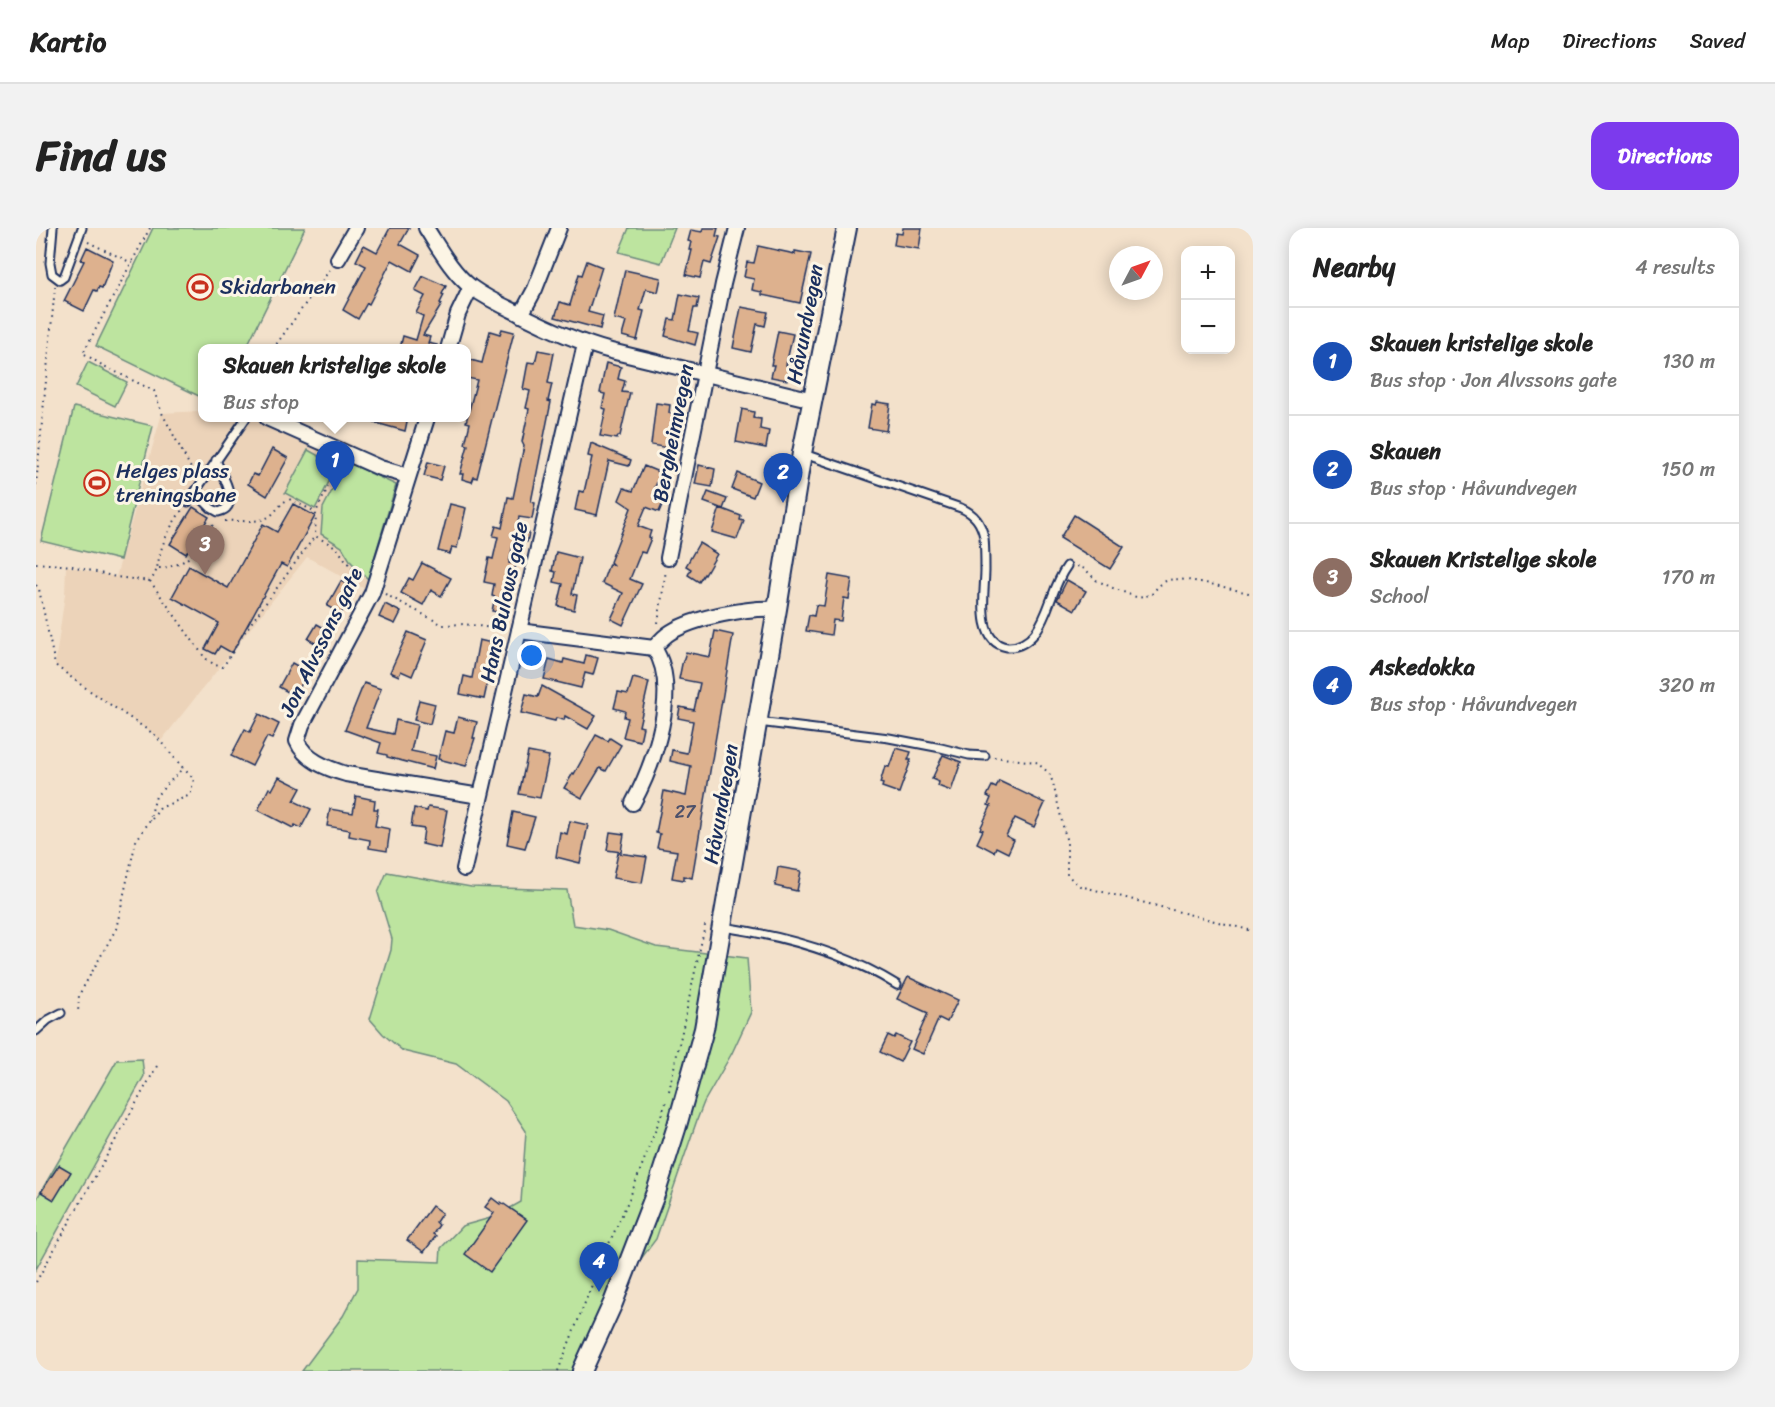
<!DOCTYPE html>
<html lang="en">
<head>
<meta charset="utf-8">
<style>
	body { margin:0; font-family:Sriracha,sans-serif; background:#f2f2f2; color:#222 }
	.controls { position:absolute; right:18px; top:18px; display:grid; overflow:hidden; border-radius:12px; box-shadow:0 3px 15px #0003 }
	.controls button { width:54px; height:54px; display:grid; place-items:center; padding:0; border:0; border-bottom:2px solid #e0e0e0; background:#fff; color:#222; font:30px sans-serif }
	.compass { position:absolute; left:1073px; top:18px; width:54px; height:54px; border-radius:50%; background:#fff; box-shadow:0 3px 15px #0003; rotate:49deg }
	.you { position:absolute; left:496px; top:428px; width:21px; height:21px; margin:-15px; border:4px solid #fff; border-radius:50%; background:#1a73e8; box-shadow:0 0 0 9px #1a73e833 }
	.badge { display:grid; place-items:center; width:39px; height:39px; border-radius:50%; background:#7c3aed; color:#fff; font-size:20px; font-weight:700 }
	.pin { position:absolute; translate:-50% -50px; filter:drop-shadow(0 2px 3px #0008) }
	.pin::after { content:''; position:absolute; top:32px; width:21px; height:18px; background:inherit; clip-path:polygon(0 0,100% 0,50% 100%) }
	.popup { position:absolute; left:162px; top:116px; width:273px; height:78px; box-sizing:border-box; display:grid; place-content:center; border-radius:12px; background:#fff; filter:drop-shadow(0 2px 4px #0005); font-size:20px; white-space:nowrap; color:#767676 }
	.popup b { font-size:22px; color:#222 }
	.popup::after { content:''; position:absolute; left:50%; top:100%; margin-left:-12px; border:12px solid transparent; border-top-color:#fff }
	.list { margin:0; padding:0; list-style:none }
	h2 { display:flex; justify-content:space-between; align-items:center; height:78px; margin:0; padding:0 24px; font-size:26px }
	h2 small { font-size:20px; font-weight:400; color:#767676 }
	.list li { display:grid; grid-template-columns:39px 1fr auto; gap:18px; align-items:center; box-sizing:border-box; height:108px; padding:0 24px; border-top:2px solid #e0e0e0 }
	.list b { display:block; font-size:22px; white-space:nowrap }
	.list p { margin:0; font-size:20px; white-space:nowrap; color:#767676 }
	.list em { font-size:20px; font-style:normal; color:#767676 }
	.map { position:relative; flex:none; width:1217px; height:1143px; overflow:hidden; border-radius:18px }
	header { display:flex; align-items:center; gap:36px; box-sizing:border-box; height:84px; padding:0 30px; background:#fff; border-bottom:2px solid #e0e0e0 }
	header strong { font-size:28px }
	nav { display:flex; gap:33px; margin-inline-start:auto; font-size:21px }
	.intro { display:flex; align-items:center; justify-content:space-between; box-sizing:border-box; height:144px; padding:0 36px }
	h1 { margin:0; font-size:42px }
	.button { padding:15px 27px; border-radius:18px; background:#7c3aed; color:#fff; font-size:21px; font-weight:700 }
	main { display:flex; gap:36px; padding:0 36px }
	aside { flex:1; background:#fff; border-radius:18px; box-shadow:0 3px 15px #0003 }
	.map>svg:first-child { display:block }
	.built { fill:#ecd3b9 }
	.green { fill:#bde49f; stroke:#6c8a7e; stroke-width:1.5 }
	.building { fill:#ddb18e; stroke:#1b2f5e; stroke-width:1.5 }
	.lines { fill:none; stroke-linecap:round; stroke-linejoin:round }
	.lane-casing { stroke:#1b2f5e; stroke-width:11 }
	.street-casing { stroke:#1b2f5e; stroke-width:18 }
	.secondary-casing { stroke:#1b2f5e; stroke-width:22 }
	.path { stroke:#1b2f5e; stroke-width:2; stroke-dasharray:1.5 4.5; stroke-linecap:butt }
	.lane { stroke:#fcf5e5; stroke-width:7 }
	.street { stroke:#fcf5e5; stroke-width:14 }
	.secondary { stroke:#fcf5e5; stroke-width:18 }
	.labels { text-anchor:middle; stroke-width:6; stroke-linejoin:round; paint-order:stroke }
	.number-label { font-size:18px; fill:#4c506a }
	.poi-label { font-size:21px; fill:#1b2f5e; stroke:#fcf5e5; text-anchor:start }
	.street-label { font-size:21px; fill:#1b2f5e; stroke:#fcf5e5 }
</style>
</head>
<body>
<header>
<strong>Kartio</strong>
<nav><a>Map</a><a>Directions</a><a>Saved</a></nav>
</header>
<div class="intro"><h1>Find us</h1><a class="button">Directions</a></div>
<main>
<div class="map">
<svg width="1217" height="1143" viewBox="0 0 1217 1143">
	<rect width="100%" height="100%" fill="#f3e1cb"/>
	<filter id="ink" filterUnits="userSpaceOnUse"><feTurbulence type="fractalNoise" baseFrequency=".0167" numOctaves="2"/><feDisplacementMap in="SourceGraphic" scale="12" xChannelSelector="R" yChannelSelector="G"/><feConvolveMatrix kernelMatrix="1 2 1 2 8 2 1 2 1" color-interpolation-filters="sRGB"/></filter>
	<g filter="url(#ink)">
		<path class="built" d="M 167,183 L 167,190 L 223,190 L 363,253 L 336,365 L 271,329 L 125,513 L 119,507 L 44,456 L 19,437 L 29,366 L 30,338 L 80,349 L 126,185 Z"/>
		<g class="green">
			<path d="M 117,0 L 269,0 L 210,120 L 167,121 L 167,170 L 60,118 Z"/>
			<path d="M 593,0 L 639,0 L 625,35 L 583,24 Z"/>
			<path d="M 52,134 L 91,154 L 79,178 L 40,159 Z"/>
			<path d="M 38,179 L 117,198 L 84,332 L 5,313 Z"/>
			<path d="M 272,222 L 301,238 L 279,281 L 249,265 Z"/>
			<path d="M 311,234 L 360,257 L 332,351 L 315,334 L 306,319 L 285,306 L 287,280 Z"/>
			<path d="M 351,644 L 435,659 L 531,662 L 537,697 L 572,702 L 620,719 L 711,730 L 715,784 L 696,825 L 668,874 L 661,892 L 620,1011 L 601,1036 L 573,1107 L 555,1143 L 266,1143 L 307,1088 L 322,1060 L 322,1031 L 404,1034 L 405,1020 L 426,998 L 458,989 L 485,974 L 490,903 L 470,873 L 420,836 L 367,823 L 347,806 L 334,791 L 355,722 L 356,711 L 342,665 Z"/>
			<path d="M 106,831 L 108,848 L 0,1041 L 0,972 L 81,832 Z"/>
		</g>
		<g class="building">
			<path d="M 354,0 L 373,0 L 364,16 L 384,27 L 376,43 L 356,32 L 333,76 L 331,75 L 322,91 L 307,82 L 330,38 L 320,33 L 328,17 L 341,24 Z"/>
			<path d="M 667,0 L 682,0 L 680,8 L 684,9 L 675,36 L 668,34 L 664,50 L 650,47 L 656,22 L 653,22 L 655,14 L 652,13 L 655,2 L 666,4 Z"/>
			<path d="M 867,0 L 886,0 L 883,21 L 858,17 L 860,5 L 866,6 Z"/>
			<path d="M 722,18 L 759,26 L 759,23 L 775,26 L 764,75 L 726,67 L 726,64 L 716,62 L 718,51 L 708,49 L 711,34 L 718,35 Z"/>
			<path d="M 51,19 L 77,32 L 66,60 L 63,59 L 61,63 L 58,62 L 48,83 L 28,73 L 48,33 L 45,32 Z"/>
			<path d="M 551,33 L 566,39 L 552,84 L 567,88 L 564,101 L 519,89 L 524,74 L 534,77 L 543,46 L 546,47 Z"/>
			<path d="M 589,42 L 625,50 L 622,64 L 610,61 L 604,82 L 608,83 L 601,112 L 586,108 L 590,94 L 578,91 Z"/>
			<path d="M 387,48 L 410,58 L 406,66 L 408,67 L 404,75 L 406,76 L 387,107 L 394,109 L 392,115 L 401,117 L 400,120 L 364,120 L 367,108 L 380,112 L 387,88 L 380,85 L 389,68 L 379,63 Z"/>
			<path d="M 644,66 L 663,70 L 661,80 L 658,80 L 653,103 L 662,105 L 659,117 L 629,108 L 633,91 L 639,92 Z"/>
			<path d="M 705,79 L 732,84 L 729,98 L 721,96 L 715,124 L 697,120 Z"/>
			<path d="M 466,101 L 478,104 L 441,250 L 438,249 L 436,254 L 426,251 L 427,246 L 424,246 L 432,217 L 429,216 L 434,195 L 430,194 L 441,152 L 431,150 L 431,131 L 446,135 L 454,103 L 464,106 Z"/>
			<path d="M 742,103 L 757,106 L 750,137 L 754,138 L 751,152 L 735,149 L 738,137 L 735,137 Z"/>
			<path d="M 502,122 L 518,125 L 512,155 L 516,156 L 512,173 L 515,174 L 495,274 L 499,275 L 496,291 L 483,289 L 480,303 L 493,305 L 491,314 L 478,312 L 473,335 L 480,336 L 470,386 L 456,383 L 459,369 L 456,368 L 458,356 L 448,354 L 453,330 L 457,331 L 462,309 L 457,308 L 460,298 L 466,300 L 472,269 L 477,270 L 488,218 L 486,214 L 493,181 L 490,180 L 494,163 L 487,161 L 492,134 L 499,135 Z"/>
			<path d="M 570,135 L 585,139 L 582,151 L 589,153 L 586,164 L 594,165 L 584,208 L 582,208 L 581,211 L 564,208 L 570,181 L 566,180 L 569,166 L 564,165 Z"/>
			<path d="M 841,174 L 854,176 L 850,203 L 832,200 L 836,176 L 840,177 Z"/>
			<path d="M 620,175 L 634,177 L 633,185 L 643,187 L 637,221 L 615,217 Z"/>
			<path d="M 706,181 L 718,184 L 717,190 L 725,191 L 724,201 L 733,203 L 730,220 L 700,214 Z"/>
			<path d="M 334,189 L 372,189 L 369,203 L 333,193 Z"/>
			<path d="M 555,215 L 595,232 L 593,238 L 573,233 L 561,287 L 539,282 L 543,263 L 548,264 L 556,229 L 552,228 Z"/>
			<path d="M 236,221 L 252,230 L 231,268 L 212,256 L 217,246 L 222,248 Z"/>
			<path d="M 392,234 L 408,238 L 404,252 L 388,248 Z"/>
			<path d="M 663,237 L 679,241 L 676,259 L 659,256 Z"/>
			<path d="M 608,238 L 625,245 L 619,259 L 622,261 L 620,266 L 629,270 L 623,284 L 610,279 L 602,298 L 615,303 L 613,309 L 615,310 L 609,325 L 605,324 L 594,351 L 606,356 L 587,397 L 575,391 L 587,365 L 566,355 L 573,336 L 577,337 L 574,334 L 595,280 L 583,272 L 588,260 L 597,263 Z"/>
			<path d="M 702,245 L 723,254 L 717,269 L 696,261 Z"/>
			<path d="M 672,264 L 691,271 L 687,281 L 668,274 Z"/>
			<path d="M 257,276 L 279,288 L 251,339 L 245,336 L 196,425 L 184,418 L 179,426 L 169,421 L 183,395 L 136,369 L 153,338 L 192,360 L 227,296 L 241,304 Z"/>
			<path d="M 414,276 L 430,280 L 421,320 L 416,319 L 414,326 L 402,323 Z"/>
			<path d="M 157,279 L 173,289 L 150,326 L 134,316 Z"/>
			<path d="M 684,280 L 705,288 L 704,292 L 708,293 L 701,311 L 676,304 Z"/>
			<path d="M 1038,287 L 1088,319 L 1074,341 L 1024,310 Z"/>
			<path d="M 663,315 L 681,326 L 669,347 L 668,346 L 663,354 L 652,347 L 655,341 L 650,338 Z"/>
			<path d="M 520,324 L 544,330 L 536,366 L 541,367 L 538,382 L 522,378 L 527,356 L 518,354 L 520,344 L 516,343 Z"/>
			<path d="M 386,335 L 415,350 L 405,368 L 395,362 L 387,377 L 365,365 L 373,350 L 377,352 Z"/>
			<path d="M 793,347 L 816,351 L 813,371 L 808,370 L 805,393 L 797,392 L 795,407 L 770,403 L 773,387 L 778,388 L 780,377 L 788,378 Z"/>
			<path d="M 1031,352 L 1050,363 L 1039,382 L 1021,372 Z"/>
			<path d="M 305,353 L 318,360 L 305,386 L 291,378 Z"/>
			<path d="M 349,376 L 365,384 L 359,396 L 343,389 Z"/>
			<path d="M 281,396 L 295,404 L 286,419 L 272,411 Z"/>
			<path d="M 679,403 L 697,407 L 656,650 L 648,648 L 648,652 L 636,650 L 641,623 L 621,620 L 624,606 L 620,605 L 628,563 L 650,568 L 655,538 L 634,533 L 636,522 L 651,525 L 657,493 L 642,490 L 644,479 L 658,482 L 664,455 L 643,451 L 646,436 L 650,424 L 674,429 Z"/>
			<path d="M 372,404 L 391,412 L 376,448 L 365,443 L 363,448 L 354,444 Z"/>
			<path d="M 443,412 L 460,416 L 448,471 L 424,466 L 428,448 L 436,450 Z"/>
			<path d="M 550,427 L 562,430 L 557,447 L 549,445 L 545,460 L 508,451 L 513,431 L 527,435 L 528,431 L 548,436 Z"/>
			<path d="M 256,435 L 272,444 L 259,468 L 243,459 Z"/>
			<path d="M 597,450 L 613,454 L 603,498 L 607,499 L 604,513 L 587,509 L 592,490 L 588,489 L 589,483 L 578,480 L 582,464 L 592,466 Z"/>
			<path d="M 328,455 L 345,461 L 330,500 L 357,506 L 360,492 L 381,497 L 375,523 L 400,528 L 397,541 L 351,529 L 351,527 L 342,525 L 345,515 L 309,502 Z"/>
			<path d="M 506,458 L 560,488 L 552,501 L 529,488 L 528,492 L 520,490 L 519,493 L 485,485 L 490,466 L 502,469 Z"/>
			<path d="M 383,472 L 399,476 L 394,496 L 378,492 Z"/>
			<path d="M 223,486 L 243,496 L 236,511 L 231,509 L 216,538 L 195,528 L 209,501 L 214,504 Z"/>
			<path d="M 422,489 L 441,494 L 437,510 L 439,510 L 430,538 L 402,531 L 409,503 L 418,505 Z"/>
			<path d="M 560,507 L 572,513 L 574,510 L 585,517 L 570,543 L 564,540 L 546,570 L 528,560 L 537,545 L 538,546 Z"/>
			<path d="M 860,520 L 875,524 L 872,532 L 875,532 L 863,565 L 846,559 L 847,556 L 844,555 L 849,538 L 853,539 Z"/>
			<path d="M 492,524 L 513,528 L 504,570 L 483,566 Z"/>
			<path d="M 907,527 L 925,534 L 915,563 L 902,558 L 903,554 L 896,551 Z"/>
			<path d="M 243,549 L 265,560 L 258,573 L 275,581 L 265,600 L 259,597 L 257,600 L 222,582 L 233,560 L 236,562 Z"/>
			<path d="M 963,553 L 1009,575 L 998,599 L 979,590 L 970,608 L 978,612 L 972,625 L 960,619 L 958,624 L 941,615 L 947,602 L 944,601 L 955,578 L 952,577 L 955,570 L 951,568 L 956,558 L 960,560 Z"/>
			<path d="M 320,568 L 339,572 L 338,581 L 342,581 L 339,598 L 354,601 L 351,623 L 333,620 L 334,612 L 313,608 L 314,602 L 291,598 L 294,581 L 317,585 Z"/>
			<path d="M 392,579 L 411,582 L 404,620 L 386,616 L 388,601 L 375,599 L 378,580 L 391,583 Z"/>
			<path d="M 477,584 L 499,589 L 489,620 L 471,616 Z"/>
			<path d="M 534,593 L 552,597 L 544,635 L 520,629 L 524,604 L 531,606 Z"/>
			<path d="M 574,604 L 588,606 L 585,624 L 571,622 Z"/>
			<path d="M 582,625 L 611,629 L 606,655 L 577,650 Z"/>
			<path d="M 742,639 L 765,643 L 761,663 L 739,658 Z"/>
			<path d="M 872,749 L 922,772 L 911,794 L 903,790 L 887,826 L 876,821 L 892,785 L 861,771 Z"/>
			<path d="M 852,807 L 858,810 L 860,807 L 874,814 L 864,834 L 844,824 Z"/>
			<path d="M 23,937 L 35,944 L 18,972 L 5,964 Z"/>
			<path d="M 456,970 L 464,976 L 465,974 L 491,992 L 454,1044 L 429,1026 L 458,985 L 449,979 Z"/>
			<path d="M 396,978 L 406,985 L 400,994 L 403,997 L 397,1006 L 400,1008 L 388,1024 L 371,1012 Z"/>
		</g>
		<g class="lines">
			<g class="lane-casing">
				<g id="lane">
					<path d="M 17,0 L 14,35 L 16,46 L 24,52 L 28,49 L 46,0"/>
					<path d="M 768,226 L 925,280 C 939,286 945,295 948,309 C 949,320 949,331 949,342 C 949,364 939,414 971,419 C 982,420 993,413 999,405 C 1014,385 1016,358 1031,338"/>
					<path d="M 159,264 L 175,280 L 182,284 C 207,279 186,247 180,232"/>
					<path d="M 152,274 L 210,190"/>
					<path d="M 722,494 L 853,510 L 905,520 L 933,527 L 949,528"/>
					<path d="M 687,699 C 747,708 809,724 861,757"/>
					<path d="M 0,803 L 12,792 L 25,785"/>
				</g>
			</g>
			<g class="street-casing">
				<g id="street">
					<path d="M 390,0 C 403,20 416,44 435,59 C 449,69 465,77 480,84 C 511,100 541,114 575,123 L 777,172"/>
					<path d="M 302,31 L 320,0"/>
					<path d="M 485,87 L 499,61 L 523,0"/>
					<path d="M 412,121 L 422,86 L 435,59"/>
					<path d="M 231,190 L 344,240 L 372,248"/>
					<path d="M 391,190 L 336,365 L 266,497 L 261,513 C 269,532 290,540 310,546 L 444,568"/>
					<path d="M 632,330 L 687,56 L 701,0"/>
					<path d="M 483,403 L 618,420 C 623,414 628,408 635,404 C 660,389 712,379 741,381"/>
					<path d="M 597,575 C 618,536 645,460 618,420"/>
					<path d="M 428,641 L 549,116"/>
				</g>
			</g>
			<g class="secondary-casing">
				<path id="secondary" d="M 546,1143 L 577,1075 L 620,964 L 640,901 L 668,801 L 741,381 L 766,225 L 811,0"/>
			</g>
			<g class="path">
				<path d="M 114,0 L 47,125 L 66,137 L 118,163 L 126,185 L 158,246"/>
				<path d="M 52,14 L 96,35"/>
				<path d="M 237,121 L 295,40"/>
				<path d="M 303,237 L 280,284 L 279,308 L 300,319 L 314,338 L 327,351"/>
				<path d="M 0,257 L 19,59"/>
				<path d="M 189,293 C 202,292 223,296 234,288 C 241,283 244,275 253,271 L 280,284"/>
				<path d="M 0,335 L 36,338 L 80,349 L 114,353 C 122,344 121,337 124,326 C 128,310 137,294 147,281"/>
				<path d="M 1041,338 L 1049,341 L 1060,352 L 1077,360 L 1100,369 L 1115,367 C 1120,361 1125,354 1133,352 C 1150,348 1198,362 1217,366"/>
				<path d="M 123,340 C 156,338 163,318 179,293"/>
				<path d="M 114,353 L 169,430 L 179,437 L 187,439 L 210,402 L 279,308"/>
				<path d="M 0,357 L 3,361 L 19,437 L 44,456 L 119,507 L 147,540 L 120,568 L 113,594 L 100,613 L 80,701 L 43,767 L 42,785"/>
				<path d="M 349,366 L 407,397 L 428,396 L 470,402"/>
				<path d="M 622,395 L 630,342"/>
				<path d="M 958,529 L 1000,534 L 1013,545 L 1017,555 L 1031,615 L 1031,647 L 1044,658 L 1217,703"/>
				<path d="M 116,591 L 124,580 L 154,567 L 158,551 L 147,540"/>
				<path d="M 633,863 L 670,693"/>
				<path d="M 558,1053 L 564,1055"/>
				<path d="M 0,1054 L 121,838"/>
				<path d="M 522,1143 L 567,1029 L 594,969 L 631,872"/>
			</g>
			<use href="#lane" class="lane"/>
			<use href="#street" class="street"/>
			<use href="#secondary" class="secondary"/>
		</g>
	</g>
	<defs>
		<g id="stadium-ring" transform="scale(1.35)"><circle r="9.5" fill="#fcf5e5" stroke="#c8321e" stroke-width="1.5"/><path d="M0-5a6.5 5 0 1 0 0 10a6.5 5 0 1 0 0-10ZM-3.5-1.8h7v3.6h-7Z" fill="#c8321e"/></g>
	</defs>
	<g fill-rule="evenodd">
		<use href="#stadium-ring" x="164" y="59"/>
		<use href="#stadium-ring" x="61" y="255"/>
	</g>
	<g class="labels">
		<g class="number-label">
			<text x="649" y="590">27</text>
		</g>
		<g class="poi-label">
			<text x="184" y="66">Skidarbanen</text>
			<text x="80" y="250">Helges plass<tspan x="80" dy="24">treningsbane</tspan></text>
		</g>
		<g class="street-label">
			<text transform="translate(769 96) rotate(-79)" y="7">Håvundvegen</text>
			<text transform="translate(637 205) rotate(-79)" y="7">Bergheimvegen</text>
			<text transform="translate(468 374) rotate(-78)" y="7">Hans Bulows gate</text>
			<text transform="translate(285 414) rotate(-64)" y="7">Jon Alvssons gate</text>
			<text transform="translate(685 576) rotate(-80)" y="7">Håvundvegen</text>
		</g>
	</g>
</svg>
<div class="controls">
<button>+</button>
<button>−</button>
</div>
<svg class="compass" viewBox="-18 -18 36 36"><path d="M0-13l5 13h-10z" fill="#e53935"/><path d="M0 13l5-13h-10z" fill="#767676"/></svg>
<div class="you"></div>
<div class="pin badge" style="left:299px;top:263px;background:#1a4fb4">1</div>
<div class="popup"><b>Skauen kristelige skole</b>Bus stop</div>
<div class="pin badge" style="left:747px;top:275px;background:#1a4fb4">2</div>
<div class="pin badge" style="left:169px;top:347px;background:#8d6e63">3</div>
<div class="pin badge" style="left:563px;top:1064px;background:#1a4fb4">4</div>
</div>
<aside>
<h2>Nearby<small>4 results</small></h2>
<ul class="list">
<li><span class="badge" style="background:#1a4fb4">1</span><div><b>Skauen kristelige skole</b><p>Bus stop · Jon Alvssons gate</p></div><em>130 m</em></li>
<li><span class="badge" style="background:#1a4fb4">2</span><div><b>Skauen</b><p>Bus stop · Håvundvegen</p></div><em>150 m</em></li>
<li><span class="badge" style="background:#8d6e63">3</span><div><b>Skauen Kristelige skole</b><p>School</p></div><em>170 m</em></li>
<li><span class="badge" style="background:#1a4fb4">4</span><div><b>Askedokka</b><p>Bus stop · Håvundvegen</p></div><em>320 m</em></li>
</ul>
</aside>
</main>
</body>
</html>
